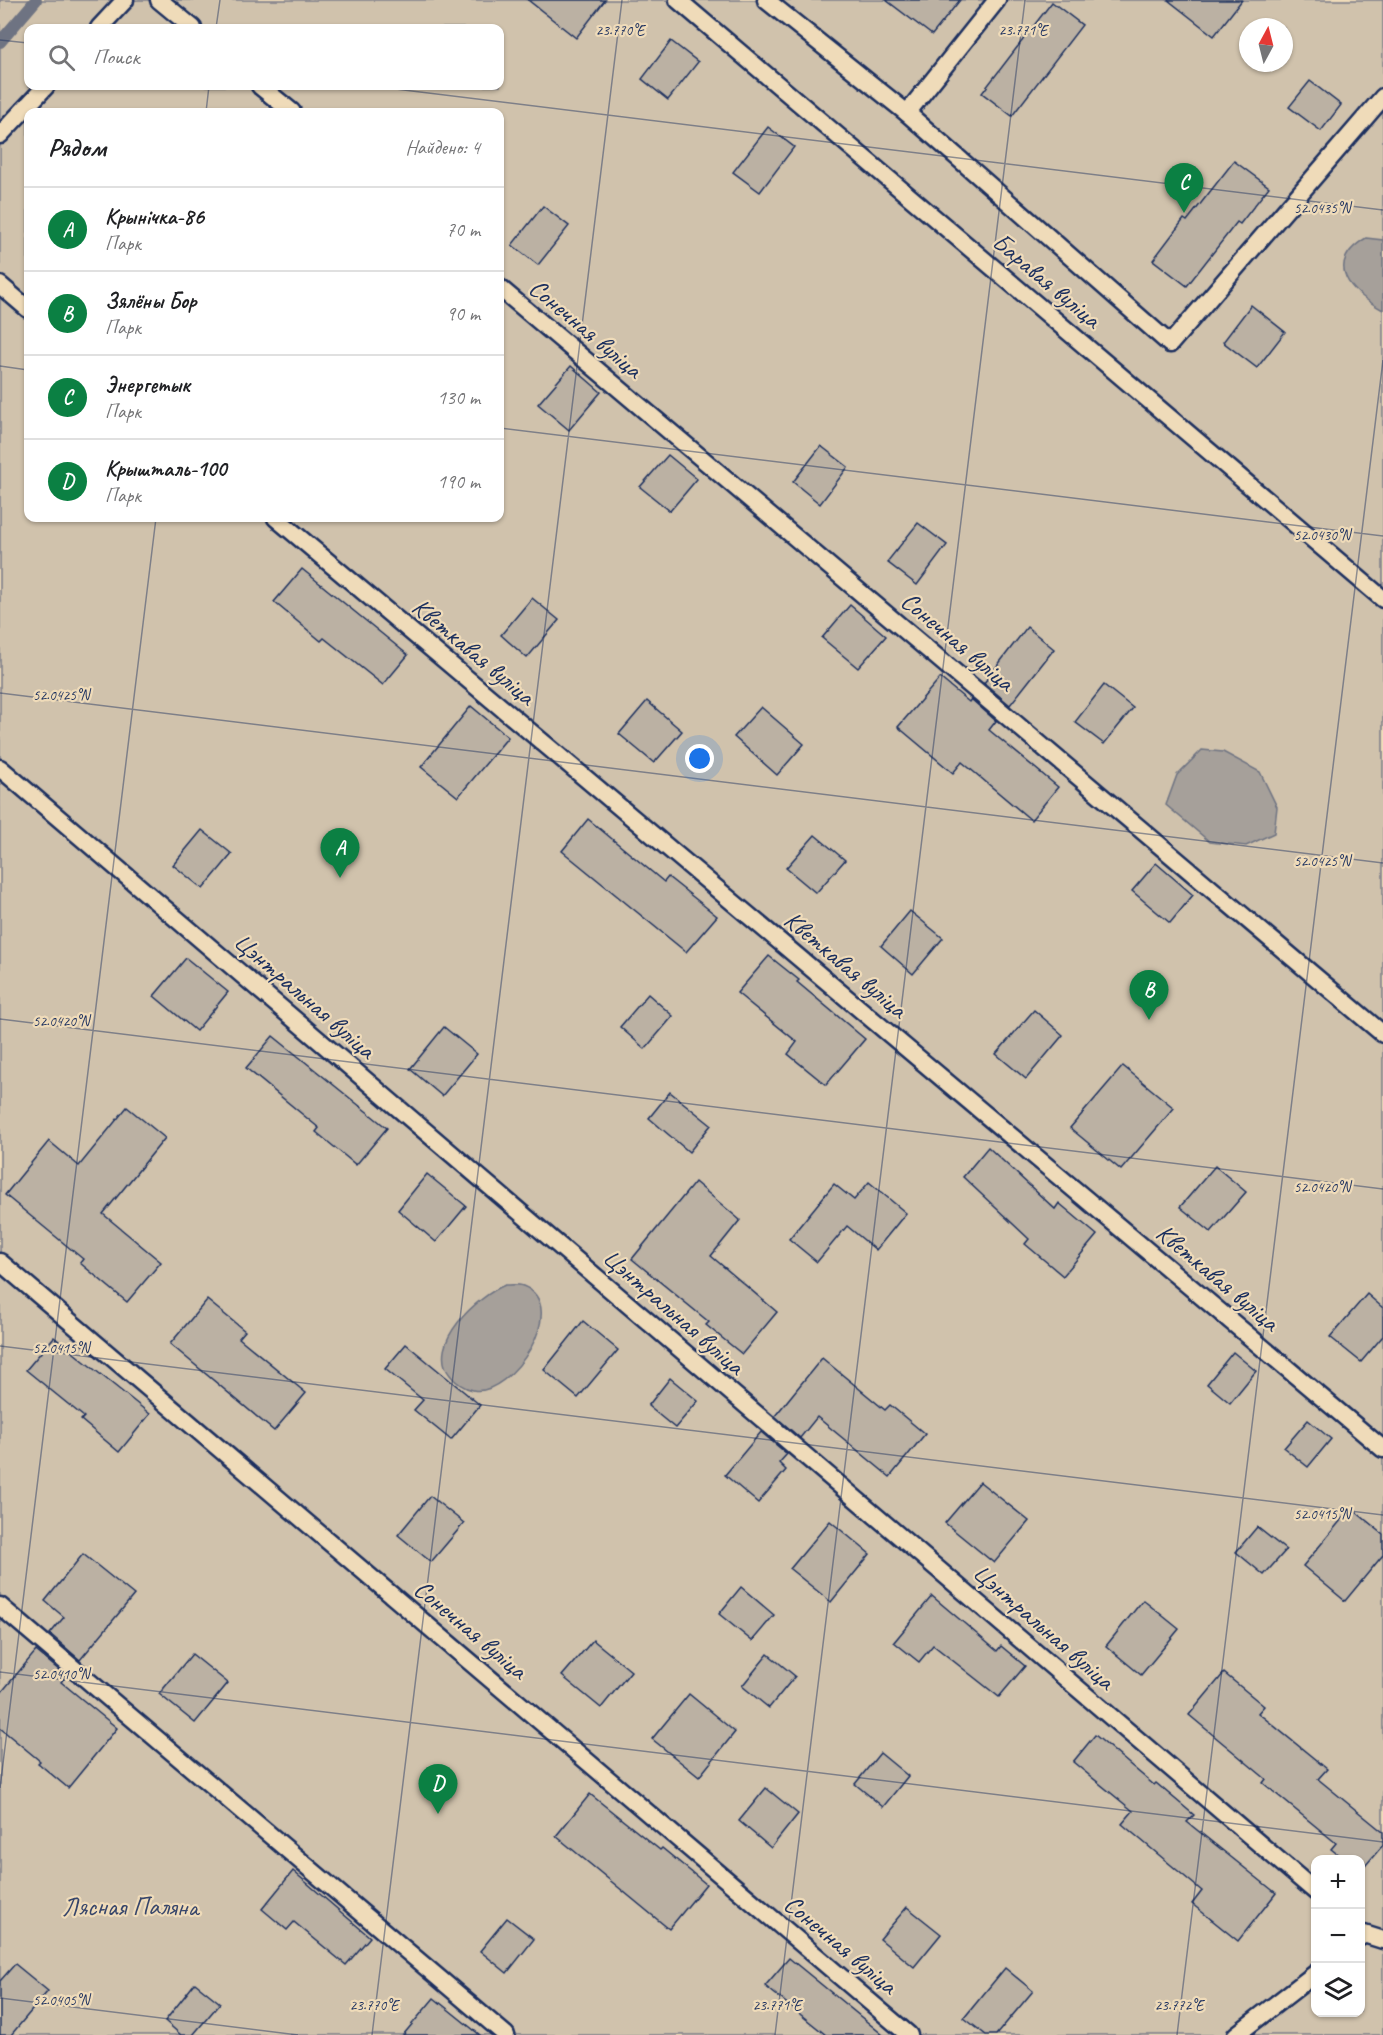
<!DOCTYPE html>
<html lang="ru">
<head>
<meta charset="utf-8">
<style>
	body { margin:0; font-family:Caveat,sans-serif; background:#f6f6f6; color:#202124 }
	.controls { position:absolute; right:18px; bottom:18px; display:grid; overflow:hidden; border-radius:12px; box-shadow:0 2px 4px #0004 }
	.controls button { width:54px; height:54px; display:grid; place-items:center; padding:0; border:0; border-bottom:2px solid #e0e0e0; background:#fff; color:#202124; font:30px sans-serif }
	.compass { position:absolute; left:1239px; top:18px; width:54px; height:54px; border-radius:50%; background:#fff; box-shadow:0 2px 4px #0004; rotate:7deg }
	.you { position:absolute; left:700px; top:759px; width:21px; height:21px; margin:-15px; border:4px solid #fff; border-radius:50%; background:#1a73e8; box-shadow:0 0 0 9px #1a73e833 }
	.badge { display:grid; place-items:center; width:39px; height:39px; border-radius:50%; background:#0b8043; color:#fff; font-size:20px; font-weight:700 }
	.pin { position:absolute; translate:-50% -50px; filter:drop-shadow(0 2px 3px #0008) }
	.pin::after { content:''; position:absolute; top:32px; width:21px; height:18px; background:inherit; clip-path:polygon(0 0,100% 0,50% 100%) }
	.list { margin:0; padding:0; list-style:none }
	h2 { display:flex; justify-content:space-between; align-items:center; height:78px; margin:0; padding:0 24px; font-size:26px }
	h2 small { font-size:20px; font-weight:400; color:#757577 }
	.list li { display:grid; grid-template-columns:39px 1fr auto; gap:18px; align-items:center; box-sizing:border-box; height:84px; padding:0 24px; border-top:2px solid #e0e0e0 }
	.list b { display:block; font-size:22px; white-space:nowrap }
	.list p { margin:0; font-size:20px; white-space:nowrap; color:#757577 }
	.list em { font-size:20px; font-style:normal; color:#757577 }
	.icon { flex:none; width:33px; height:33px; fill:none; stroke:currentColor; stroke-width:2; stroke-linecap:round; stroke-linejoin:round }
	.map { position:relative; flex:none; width:1383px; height:2035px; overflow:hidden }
	.search { position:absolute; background:#fff; box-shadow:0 2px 4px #0004; left:24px; top:24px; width:480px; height:66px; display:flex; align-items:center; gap:15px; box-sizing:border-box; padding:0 21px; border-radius:12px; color:#757577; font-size:22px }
	.panel { position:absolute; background:#fff; box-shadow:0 2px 4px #0004; left:24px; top:108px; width:480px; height:414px; border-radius:12px }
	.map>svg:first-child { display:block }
	.green { fill:#d0c2ac; stroke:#767885; stroke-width:1.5; fill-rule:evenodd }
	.water { fill:#a6a09a; stroke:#6e7382; stroke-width:1.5 }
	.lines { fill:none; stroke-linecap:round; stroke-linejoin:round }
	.stream { stroke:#6e7382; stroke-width:12 }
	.building { fill:#bbb1a3; stroke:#1b2f5e; stroke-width:1.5 }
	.service-casing { stroke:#1b2f5e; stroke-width:21 }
	.service { stroke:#efdbb9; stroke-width:16 }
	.ticks { fill:none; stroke:#1b2f5e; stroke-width:1.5; stroke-opacity:0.45 }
	.labels { text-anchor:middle; stroke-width:4.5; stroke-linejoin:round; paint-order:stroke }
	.street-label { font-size:26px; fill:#1b2f5e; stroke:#efdbb9 }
	.park-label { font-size:26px; fill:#36456a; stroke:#efdbb9 }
	.ticks-label { font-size:15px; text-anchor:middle; fill:#1b2f5e; stroke:#efdbb9; stroke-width:4.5; stroke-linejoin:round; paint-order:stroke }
</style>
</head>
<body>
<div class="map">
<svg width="1383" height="2035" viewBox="0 0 1383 2035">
	<rect width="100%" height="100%" fill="#efdbb9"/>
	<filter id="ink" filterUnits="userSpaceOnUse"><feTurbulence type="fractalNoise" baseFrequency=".0167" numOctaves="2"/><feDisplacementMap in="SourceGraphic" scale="12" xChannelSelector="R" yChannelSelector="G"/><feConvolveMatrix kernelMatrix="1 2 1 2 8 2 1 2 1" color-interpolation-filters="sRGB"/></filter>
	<g filter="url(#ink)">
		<path class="green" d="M 0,0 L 1383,0 L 1383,2035 L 0,2035 ZM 1248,27 L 1284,27 L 1284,63 L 1248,63 ZM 28,28 L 500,28 L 500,86 L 28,86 ZM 28,112 L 500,112 L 500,518 L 28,518 ZM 1316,1860 L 1360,1860 L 1360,2012 L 1316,2012 Z"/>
		<g class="water">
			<path d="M 1366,238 L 1383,240 L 1383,310 C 1350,292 1323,264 1366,238 Z"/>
			<path d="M 1202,750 L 1223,752 L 1260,772 L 1277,807 L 1274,833 L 1246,846 L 1210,842 L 1166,805 L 1177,775 Z"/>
			<path d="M 505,1285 C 510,1285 518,1284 523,1286 C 572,1305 511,1398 473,1390 C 464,1388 456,1383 450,1375 C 425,1344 478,1296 505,1285 Z"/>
		</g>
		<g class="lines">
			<path class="stream" d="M 0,42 L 36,0"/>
		</g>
		<g class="building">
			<path d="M 528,0 L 605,0 L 576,38 Z"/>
			<path d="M 886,0 L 960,0 L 932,35 Z"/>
			<path d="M 1168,0 L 1242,0 L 1214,36 Z"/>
			<path d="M 1052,2 L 1082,25 L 1012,116 L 982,93 Z"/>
			<path d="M 671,41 L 698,62 L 668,100 L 642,79 Z"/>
			<path d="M 1310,81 L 1341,105 L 1321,131 L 1289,107 Z"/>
			<path d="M 768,127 L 794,147 L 760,192 L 733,172 Z"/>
			<path d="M 1234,161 L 1269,187 L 1240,224 L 1237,222 L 1187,286 L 1153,260 L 1184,219 L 1187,221 Z"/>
			<path d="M 543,206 L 569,226 L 538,265 L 512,245 Z"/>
			<path d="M 1251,305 L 1285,332 L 1257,368 L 1223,342 Z"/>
			<path d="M 571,366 L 601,392 L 569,430 L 538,404 Z"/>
			<path d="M 821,446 L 848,467 L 820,504 L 793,482 Z"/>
			<path d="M 668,455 L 697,479 L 670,511 L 640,487 Z"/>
			<path d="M 918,523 L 947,545 L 917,585 L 887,562 Z"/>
			<path d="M 302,569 L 408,655 L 383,685 L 324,638 L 321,641 L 274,602 Z"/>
			<path d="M 532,598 L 559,620 L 527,658 L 501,635 Z"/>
			<path d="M 850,605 L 886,636 L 858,668 L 822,638 Z"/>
			<path d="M 1027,627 L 1054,649 L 1010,705 L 984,683 Z"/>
			<path d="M 940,678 L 969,702 L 971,699 L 996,721 L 989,730 L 1058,787 L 1031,820 L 962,762 L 953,773 L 898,727 Z"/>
			<path d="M 1104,685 L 1133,708 L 1104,744 L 1075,722 Z"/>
			<path d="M 647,701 L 682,731 L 654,763 L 619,734 Z"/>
			<path d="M 471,706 L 508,737 L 458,797 L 421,767 Z"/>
			<path d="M 761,707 L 804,744 L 777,775 L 734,737 Z"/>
			<path d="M 588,819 L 664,882 L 668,877 L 717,916 L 686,952 L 562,851 Z"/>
			<path d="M 202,830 L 232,854 L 203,889 L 173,865 Z"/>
			<path d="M 815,835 L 845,860 L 816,893 L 786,868 Z"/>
			<path d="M 1156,863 L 1193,895 L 1170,923 L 1132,891 Z"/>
			<path d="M 910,911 L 943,938 L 913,974 L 881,946 Z"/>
			<path d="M 769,956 L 799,980 L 797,982 L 865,1039 L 826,1085 L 788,1054 L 797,1042 L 737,993 Z"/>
			<path d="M 186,958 L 228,992 L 196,1031 L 154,996 Z"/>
			<path d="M 648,994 L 673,1016 L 645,1049 L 620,1027 Z"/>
			<path d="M 1034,1010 L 1063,1035 L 1026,1079 L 996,1054 Z"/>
			<path d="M 444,1027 L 477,1054 L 442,1096 L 410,1069 Z"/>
			<path d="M 273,1036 L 387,1128 L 356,1165 L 316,1132 L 319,1128 L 246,1068 Z"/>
			<path d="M 1123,1066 L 1174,1108 L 1121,1170 L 1070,1128 Z"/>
			<path d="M 670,1092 L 711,1125 L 689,1152 L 649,1118 Z"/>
			<path d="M 127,1107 L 165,1138 L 103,1214 L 161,1262 L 127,1302 L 80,1263 L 83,1259 L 5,1195 L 49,1141 L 79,1166 Z"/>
			<path d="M 988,1147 L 1055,1209 L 1059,1203 L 1097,1235 L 1063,1276 L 1025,1244 L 1029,1239 L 963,1177 Z"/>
			<path d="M 1215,1166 L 1246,1192 L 1211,1232 L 1180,1207 Z"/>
			<path d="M 427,1174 L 466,1206 L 436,1242 L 398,1210 Z"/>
			<path d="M 695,1182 L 740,1220 L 711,1256 L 777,1312 L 742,1354 L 706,1325 L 709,1322 L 632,1259 Z"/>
			<path d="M 869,1182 L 906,1213 L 876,1250 L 847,1226 L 817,1262 L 789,1239 L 834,1184 L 854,1200 Z"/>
			<path d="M 1367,1294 L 1383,1308 L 1383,1336 L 1361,1362 L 1330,1337 Z"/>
			<path d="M 207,1300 L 245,1331 L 239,1338 L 306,1393 L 274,1431 L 170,1344 Z"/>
			<path d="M 583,1321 L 618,1350 L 578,1398 L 544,1370 Z"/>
			<path d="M 54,1337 L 150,1414 L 119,1452 L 81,1420 L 84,1417 L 26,1370 Z"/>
			<path d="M 406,1344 L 480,1405 L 451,1440 L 414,1410 L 423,1400 L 385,1369 Z"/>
			<path d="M 1233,1352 L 1256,1371 L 1230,1403 L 1207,1384 Z"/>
			<path d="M 822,1358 L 885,1410 L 890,1405 L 925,1434 L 890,1477 L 817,1417 L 800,1438 L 775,1416 Z"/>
			<path d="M 670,1378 L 698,1401 L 675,1428 L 648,1406 Z"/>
			<path d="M 1308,1420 L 1331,1439 L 1308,1467 L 1284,1448 Z"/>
			<path d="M 761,1432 L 787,1454 L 779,1463 L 786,1470 L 758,1503 L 725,1475 Z"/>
			<path d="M 980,1482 L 1029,1521 L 994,1563 L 945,1523 Z"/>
			<path d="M 430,1496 L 464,1523 L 431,1562 L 398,1535 Z"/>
			<path d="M 1351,1508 L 1383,1534 L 1383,1555 L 1345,1601 L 1303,1566 Z"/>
			<path d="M 830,1521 L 870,1554 L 831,1602 L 790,1569 Z"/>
			<path d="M 1257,1527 L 1286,1550 L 1264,1575 L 1236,1552 Z"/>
			<path d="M 83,1554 L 134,1595 L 80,1660 L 50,1634 L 64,1617 L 45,1601 Z"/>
			<path d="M 741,1587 L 774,1615 L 752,1641 L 719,1614 Z"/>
			<path d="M 932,1596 L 997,1651 L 1001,1646 L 1025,1666 L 999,1697 L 933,1645 L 919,1662 L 894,1642 Z"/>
			<path d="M 1143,1600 L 1179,1629 L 1141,1675 L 1106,1646 Z"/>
			<path d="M 593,1640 L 631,1671 L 601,1708 L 562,1676 Z"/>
			<path d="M 36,1651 L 66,1676 L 61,1682 L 117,1728 L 68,1788 L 38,1763 L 40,1761 L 0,1728 L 0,1694 Z"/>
			<path d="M 192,1654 L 228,1683 L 195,1723 L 159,1694 Z"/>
			<path d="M 768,1654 L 795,1676 L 769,1708 L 742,1686 Z"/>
			<path d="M 1224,1673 L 1264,1706 L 1258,1713 L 1327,1769 L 1318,1779 L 1383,1832 L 1383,1845 L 1360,1872 L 1360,1860 L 1345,1860 L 1331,1849 L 1336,1843 L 1263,1783 L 1266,1779 L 1189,1715 Z"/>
			<path d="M 689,1694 L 735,1732 L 699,1777 L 652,1739 Z"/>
			<path d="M 1095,1735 L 1154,1785 L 1156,1783 L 1194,1815 L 1187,1822 L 1276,1893 L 1238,1941 L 1192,1904 L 1202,1891 L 1122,1824 L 1133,1811 L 1073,1762 Z"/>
			<path d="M 880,1753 L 908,1776 L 883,1807 L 855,1784 Z"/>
			<path d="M 766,1788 L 798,1814 L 771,1848 L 739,1821 Z"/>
			<path d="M 590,1794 L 660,1850 L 662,1848 L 706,1884 L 669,1929 L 556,1836 Z"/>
			<path d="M 293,1871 L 370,1937 L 346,1965 L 294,1922 L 287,1930 L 262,1909 Z"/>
			<path d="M 907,1907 L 941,1934 L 914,1967 L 880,1939 Z"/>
			<path d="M 507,1918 L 534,1939 L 507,1973 L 480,1951 Z"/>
			<path d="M 789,1958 L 883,2035 L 826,2035 L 765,1986 Z"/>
			<path d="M 15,1964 L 48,1991 L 11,2035 L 0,2035 L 0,1981 Z"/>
			<path d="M 1005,1968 L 1033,1991 L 996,2035 L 986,2035 L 964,2018 Z"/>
			<path d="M 195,1983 L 220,2003 L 193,2035 L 181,2035 L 165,2021 Z"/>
			<path d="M 434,1998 L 480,2035 L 403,2035 Z"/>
		</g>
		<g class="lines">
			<g class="service-casing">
				<g id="service">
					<path d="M 159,0 L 193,28"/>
					<path d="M 678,0 L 1383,599"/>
					<path d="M 766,0 L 907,113 L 1170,344 L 1383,97"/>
					<path d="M 99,28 L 125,0"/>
					<path d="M 260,86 L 292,112"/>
					<path d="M 907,113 L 997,0"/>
					<path d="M 0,135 L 46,86"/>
					<path d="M 0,285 L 28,309"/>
					<path d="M 500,288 L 1383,1034"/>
					<path d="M 276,518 L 1383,1449"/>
					<path d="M 0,768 L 1316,1892"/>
					<path d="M 0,1262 L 909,2035"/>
					<path d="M 0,1606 L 506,2035"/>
					<path d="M 1360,1937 L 1364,1934 L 1383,1940"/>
					<path d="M 1236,2035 L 1316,1973"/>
				</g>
			</g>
			<use href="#service" class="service"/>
		</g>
	</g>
	<path class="ticks" d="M 216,28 L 220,0M 0,40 L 28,43M 371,86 L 1383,210M 206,112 L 209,86M 0,366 L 28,370M 500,428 L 1383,536M 0,693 L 1383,863M 0,1019 L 1383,1189M 0,1346 L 1383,1515M 0,1672 L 1383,1842M 0,1788 L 156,518M 0,1998 L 298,2035M 372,2035 L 622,0M 775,2035 L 1025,0M 1177,2035 L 1383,360"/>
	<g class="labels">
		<g class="street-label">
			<text transform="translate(1047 280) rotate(40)" y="9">Баравая вуліца</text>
			<text transform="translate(586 328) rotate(40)" y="9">Сонечная вуліца</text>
			<text transform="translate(958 641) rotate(40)" y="9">Сонечная вуліца</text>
			<text transform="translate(474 651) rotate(40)" y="9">Кветкавая вуліца</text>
			<text transform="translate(846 964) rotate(40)" y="9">Кветкавая вуліца</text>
			<text transform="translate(305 995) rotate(41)" y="9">Цэнтральная вуліца</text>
			<text transform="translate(1218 1277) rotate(40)" y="9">Кветкавая вуліца</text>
			<text transform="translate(674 1311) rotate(41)" y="9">Цэнтральная вуліца</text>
			<text transform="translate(1044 1626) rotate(41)" y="9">Цэнтральная вуліца</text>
			<text transform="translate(471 1629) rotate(40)" y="9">Сонечная вуліца</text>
			<text transform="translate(841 1944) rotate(40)" y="9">Сонечная вуліца</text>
		</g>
		<g class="park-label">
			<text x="130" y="1915">Лясная Паляна</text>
		</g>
	</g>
	<g class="ticks-label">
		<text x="620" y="35">23.770°E</text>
		<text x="1023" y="35">23.771°E</text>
		<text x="1322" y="213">52.0435°N</text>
		<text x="1322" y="540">52.0430°N</text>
		<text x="61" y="700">52.0425°N</text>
		<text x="1322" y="866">52.0425°N</text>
		<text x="61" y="1026">52.0420°N</text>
		<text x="1322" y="1192">52.0420°N</text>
		<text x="61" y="1353">52.0415°N</text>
		<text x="1322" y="1519">52.0415°N</text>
		<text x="61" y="1679">52.0410°N</text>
		<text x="61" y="2005">52.0405°N</text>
		<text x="374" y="2010">23.770°E</text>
		<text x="777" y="2010">23.771°E</text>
		<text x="1179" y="2010">23.772°E</text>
	</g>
</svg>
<div class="controls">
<button>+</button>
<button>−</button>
<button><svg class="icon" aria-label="layers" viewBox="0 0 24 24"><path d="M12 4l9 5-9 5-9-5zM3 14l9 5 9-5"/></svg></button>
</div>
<svg class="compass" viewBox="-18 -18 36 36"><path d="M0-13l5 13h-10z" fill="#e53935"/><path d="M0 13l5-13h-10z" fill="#757577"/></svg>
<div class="you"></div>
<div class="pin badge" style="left:340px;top:878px">A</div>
<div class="pin badge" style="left:1149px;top:1020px">B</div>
<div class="pin badge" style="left:1184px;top:213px">C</div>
<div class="pin badge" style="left:438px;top:1814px">D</div>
<div class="search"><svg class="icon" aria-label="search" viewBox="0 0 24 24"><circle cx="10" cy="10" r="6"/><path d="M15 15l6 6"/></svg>Поиск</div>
<section class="panel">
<h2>Рядом<small>Найдено: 4</small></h2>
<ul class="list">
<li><span class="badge">A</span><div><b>Крынічка-86</b><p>Парк</p></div><em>70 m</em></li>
<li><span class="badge">B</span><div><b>Зялёны Бор</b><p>Парк</p></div><em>90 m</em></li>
<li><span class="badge">C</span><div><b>Энергетык</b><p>Парк</p></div><em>130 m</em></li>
<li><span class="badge">D</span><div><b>Крышталь-100</b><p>Парк</p></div><em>190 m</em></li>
</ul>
</section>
</div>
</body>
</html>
